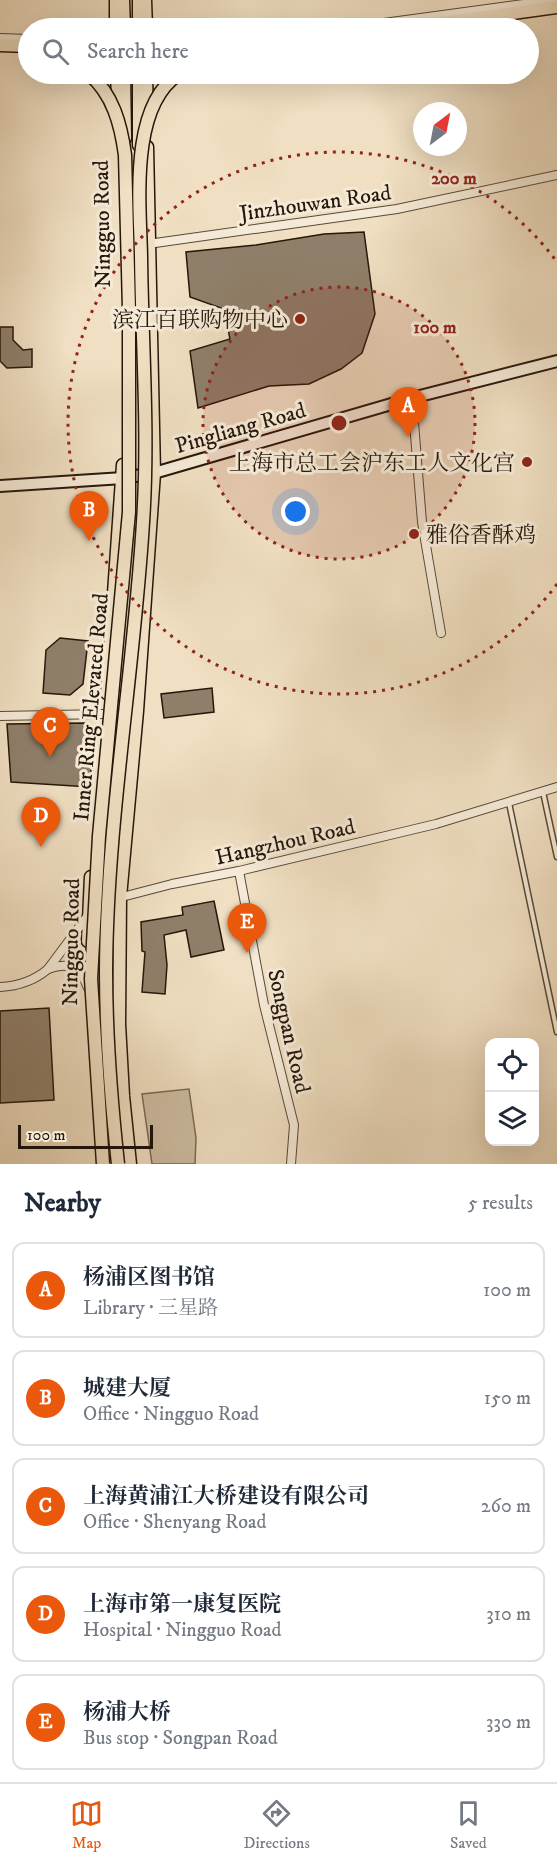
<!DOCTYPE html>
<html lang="en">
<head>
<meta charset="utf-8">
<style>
	body { margin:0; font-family:"IM FELL DW Pica","Noto Serif SC",serif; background:#f2f2f3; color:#1f2937 }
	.controls { position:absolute; right:18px; bottom:18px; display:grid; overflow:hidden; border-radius:12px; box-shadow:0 6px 24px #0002 }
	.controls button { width:54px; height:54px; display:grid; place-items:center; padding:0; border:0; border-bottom:2px solid #e0e1e3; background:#fff; color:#1f2937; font:30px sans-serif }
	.compass { position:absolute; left:413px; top:102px; width:54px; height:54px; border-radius:50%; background:#fff; box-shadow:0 6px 24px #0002; rotate:32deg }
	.scale { position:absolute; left:18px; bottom:15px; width:135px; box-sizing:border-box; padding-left:6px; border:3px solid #26170a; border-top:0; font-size:16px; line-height:21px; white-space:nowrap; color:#26170a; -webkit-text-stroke:4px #f5ead7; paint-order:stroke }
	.you { position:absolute; left:296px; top:512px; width:21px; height:21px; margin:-15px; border:4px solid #fff; border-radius:50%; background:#1a73e8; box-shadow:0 0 0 9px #1a73e833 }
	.badge { display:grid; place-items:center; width:39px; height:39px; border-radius:50%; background:#ea580c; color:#fff; font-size:20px; font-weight:700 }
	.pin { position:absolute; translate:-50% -50px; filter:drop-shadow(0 2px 3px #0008) }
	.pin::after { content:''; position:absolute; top:32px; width:21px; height:18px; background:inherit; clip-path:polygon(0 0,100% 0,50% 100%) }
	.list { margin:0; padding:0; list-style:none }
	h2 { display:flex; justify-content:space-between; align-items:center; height:78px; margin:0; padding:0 24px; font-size:26px }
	h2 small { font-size:20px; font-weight:400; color:#747a83 }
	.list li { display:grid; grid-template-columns:39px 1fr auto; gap:18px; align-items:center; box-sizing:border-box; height:96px; margin:0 12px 12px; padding:0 12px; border:2px solid #e0e1e3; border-radius:12px }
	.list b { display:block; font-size:22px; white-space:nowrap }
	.list p { margin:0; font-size:20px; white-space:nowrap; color:#747a83 }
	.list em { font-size:20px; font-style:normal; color:#747a83 }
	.icon { flex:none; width:33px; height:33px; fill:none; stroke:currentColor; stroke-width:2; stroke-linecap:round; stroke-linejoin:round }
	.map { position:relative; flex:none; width:557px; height:1164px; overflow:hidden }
	.search { position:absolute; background:#fff; box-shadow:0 6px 24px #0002; left:18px; right:18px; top:18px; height:66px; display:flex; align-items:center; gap:15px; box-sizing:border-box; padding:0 21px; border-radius:33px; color:#747a83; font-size:22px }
	.sheet { height:618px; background:#fff }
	nav { display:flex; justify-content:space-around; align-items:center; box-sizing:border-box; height:84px; border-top:2px solid #e0e1e3; background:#fff; font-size:16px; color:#747a83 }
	nav a { display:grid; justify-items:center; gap:3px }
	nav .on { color:#ea580c }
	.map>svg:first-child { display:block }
	.green { fill:#cebda3; stroke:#7a6a56; stroke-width:1.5 }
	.building { fill:#8f7f6a; stroke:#26170a; stroke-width:1.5 }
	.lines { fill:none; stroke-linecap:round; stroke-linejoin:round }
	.service-casing { stroke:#584938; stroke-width:7 }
	.minor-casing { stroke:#584938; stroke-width:10 }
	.secondary-casing { stroke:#26170a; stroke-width:14 }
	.primary-casing { stroke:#26170a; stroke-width:15 }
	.trunk-casing { stroke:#26170a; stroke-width:15 }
	.service { stroke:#f5ead7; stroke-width:4 }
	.minor { stroke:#f5ead7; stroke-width:8 }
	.secondary { stroke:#f5ead7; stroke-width:10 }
	.primary { stroke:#f0dfc2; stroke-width:12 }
	.trunk { stroke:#f0dfc2; stroke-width:12 }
	.trunk-bridge-casing { stroke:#26170a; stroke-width:15; stroke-linecap:butt }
	.trunk-bridge { stroke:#f0dfc2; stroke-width:12 }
	.ring { fill:none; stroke:#8f2418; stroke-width:3; stroke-dasharray:3 6 }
	.poi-dot { fill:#8f2418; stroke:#f5ead7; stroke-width:2 }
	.labels { text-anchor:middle; stroke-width:6; stroke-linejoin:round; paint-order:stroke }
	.street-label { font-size:22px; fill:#26170a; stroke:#f5ead7 }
	.poi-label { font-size:22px; fill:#26170a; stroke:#f5ead7; text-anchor:end }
	.centre { fill:#8f2418; stroke:#f5ead7; stroke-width:3 }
	.ring-label { font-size:18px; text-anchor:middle; font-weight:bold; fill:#8f2418; stroke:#f5ead7; stroke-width:6; stroke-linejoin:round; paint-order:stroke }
</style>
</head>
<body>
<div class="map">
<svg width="557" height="1164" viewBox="0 0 557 1164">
	<rect width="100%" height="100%" fill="#f0dfc2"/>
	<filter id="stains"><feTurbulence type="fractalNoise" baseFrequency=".00333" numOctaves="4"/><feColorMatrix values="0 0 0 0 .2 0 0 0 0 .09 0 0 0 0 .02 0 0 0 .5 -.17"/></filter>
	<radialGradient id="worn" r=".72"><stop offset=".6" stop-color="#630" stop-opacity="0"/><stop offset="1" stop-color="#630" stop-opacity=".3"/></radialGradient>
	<path class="green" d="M 189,1089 L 196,1138 L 195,1164 L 152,1164 L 142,1094 Z"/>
	<g class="building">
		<path d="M 364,232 L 375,314 L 362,353 L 341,369 L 309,384 L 269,386 L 198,408 L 190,351 L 230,339 L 224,309 L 190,297 L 186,252 L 256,245 L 324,234 Z"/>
		<path d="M 0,327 L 13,327 L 13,340 L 23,350 L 32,349 L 32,367 L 7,368 L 0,361 Z"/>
		<path d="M 60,638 L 88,641 L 83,684 L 70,695 L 43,693 L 46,650 Z"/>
		<path d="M 212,688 L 214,712 L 164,718 L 161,694 Z"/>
		<path d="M 85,723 L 93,732 L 90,787 L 11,782 L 7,724 Z"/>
		<path d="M 214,901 L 224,950 L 191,957 L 186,930 L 164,935 L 167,965 L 165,994 L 142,992 L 145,952 L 142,951 L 141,922 L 183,915 L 182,907 Z"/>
		<path d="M 49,1008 L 54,1100 L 0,1103 L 0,1011 Z"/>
	</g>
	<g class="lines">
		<g class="service-casing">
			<g id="service">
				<path d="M 543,792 L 557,857"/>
				<path d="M 509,803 L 557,1032"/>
			</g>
		</g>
		<g class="minor-casing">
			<g id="minor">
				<path d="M 347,28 L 553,0"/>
				<path d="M 0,38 L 28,39"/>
				<path d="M 148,244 L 397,209 L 557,175"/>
				<path d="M 412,398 L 422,522 L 441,633"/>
				<path d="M 0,716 L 105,714"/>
				<path d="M 239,871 L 264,1005 L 294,1125 L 291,1164"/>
				<path d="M 118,898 L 172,884 L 239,871 L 436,824 L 557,787"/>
				<path d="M 48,969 C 70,961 80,967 88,988"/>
				<path d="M 0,987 C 19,986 34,981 48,969 L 89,914"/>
			</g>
		</g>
		<g class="secondary-casing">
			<path id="secondary" d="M 0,486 L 123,478 L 154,473 L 412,398 L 557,361"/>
		</g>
		<g class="primary-casing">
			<g id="primary">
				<path d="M 145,0 L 146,28"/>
				<path d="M 116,28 L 116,0"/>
				<path d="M 117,74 L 119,120"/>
				<path d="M 146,74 L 147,121"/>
				<path d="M 107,693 L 123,465"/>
				<path d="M 88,941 L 91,877"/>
				<path d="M 130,1164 L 123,1096 L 119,1024 L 120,897 L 137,711 L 154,473 L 147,147"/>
			</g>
		</g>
		<g class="trunk-casing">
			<g id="trunk">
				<path d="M 123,0 L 124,28"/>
				<path d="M 139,0 L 139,28"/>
				<path d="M 404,28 L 557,7"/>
				<path d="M 0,45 L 28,46"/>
				<path d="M 124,74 L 125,138"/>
				<path d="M 139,74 L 139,145"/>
			</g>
		</g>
		<use href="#service" class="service"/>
		<use href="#minor" class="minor"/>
		<use href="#secondary" class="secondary"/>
		<use href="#primary" class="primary"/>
		<use href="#trunk" class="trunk"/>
		<g class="trunk-bridge-casing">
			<g id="trunk-bridge">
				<path d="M 89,74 C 113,94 121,125 125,155 L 129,309 L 129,512 L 99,836 L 91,979 L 103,1164"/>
				<path d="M 118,1164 C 111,1100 106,1035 106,970 C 107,820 134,671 143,522 C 149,434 142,345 141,256 C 140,204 129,106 179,74"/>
			</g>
		</g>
		<use href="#trunk-bridge" class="trunk-bridge"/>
	</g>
	<circle cx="339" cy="423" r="136" fill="#8f2418" fill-opacity=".12"/>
	<g class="ring">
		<circle cx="339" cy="423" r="136"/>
		<path d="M557 584A271 271 0 1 1 557 262"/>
	</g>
	<g class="poi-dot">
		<circle cx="300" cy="319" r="6"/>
		<circle cx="527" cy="462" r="6"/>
		<circle cx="414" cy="534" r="6"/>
	</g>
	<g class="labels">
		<g class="street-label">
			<text transform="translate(315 202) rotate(-8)" y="8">Jinzhouwan Road</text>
			<text transform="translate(101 224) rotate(-91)" y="8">Ningguo Road</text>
			<text transform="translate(240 427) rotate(-16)" y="8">Pingliang Road</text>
			<text transform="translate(90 707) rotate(-85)" y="8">Inner Ring Elevated Road</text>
			<text transform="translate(285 841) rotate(-13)" y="8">Hangzhou Road</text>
			<text transform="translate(70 942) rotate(-89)" y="8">Ningguo Road</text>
			<text transform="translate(290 1031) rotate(77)" y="8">Songpan Road</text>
		</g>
		<g class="poi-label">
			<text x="288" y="327">滨江百联购物中心</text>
			<text x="515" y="470">上海市总工会沪东工人文化宫</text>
			<text x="426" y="542" text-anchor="start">雅俗香酥鸡</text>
		</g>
	</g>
	<circle cx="339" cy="423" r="9" class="centre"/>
	<g class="ring-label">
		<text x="454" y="184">200 m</text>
		<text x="435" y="333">100 m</text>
	</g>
	<rect width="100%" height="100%" filter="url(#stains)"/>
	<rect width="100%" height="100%" fill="url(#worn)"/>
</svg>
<div class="controls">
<button><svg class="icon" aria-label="locate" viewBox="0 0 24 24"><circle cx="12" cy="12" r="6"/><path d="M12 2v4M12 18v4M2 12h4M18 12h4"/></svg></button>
<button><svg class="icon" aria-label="layers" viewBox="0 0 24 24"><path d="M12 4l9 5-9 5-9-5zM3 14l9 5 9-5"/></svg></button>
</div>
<svg class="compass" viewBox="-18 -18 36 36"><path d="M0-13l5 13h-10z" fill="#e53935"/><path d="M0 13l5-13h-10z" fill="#747a83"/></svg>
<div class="scale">100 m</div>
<div class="you"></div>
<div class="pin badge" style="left:408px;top:437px">A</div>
<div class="pin badge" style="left:89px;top:541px">B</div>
<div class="pin badge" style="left:50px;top:757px">C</div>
<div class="pin badge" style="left:41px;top:847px">D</div>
<div class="pin badge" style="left:247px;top:953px">E</div>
<div class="search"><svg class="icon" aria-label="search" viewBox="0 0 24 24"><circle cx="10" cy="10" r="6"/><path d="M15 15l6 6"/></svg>Search here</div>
</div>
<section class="sheet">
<h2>Nearby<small>5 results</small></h2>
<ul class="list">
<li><span class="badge">A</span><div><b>杨浦区图书馆</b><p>Library · 三星路</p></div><em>100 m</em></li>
<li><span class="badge">B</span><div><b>城建大厦</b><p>Office · Ningguo Road</p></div><em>150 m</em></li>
<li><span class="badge">C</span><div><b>上海黄浦江大桥建设有限公司</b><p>Office · Shenyang Road</p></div><em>260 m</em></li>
<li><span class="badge">D</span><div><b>上海市第一康复医院</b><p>Hospital · Ningguo Road</p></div><em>310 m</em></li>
<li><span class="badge">E</span><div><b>杨浦大桥</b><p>Bus stop · Songpan Road</p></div><em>330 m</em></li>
</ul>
</section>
<nav>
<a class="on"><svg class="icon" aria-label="map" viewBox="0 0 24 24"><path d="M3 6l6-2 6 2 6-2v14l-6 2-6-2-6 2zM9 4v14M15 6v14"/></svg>Map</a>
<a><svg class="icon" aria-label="directions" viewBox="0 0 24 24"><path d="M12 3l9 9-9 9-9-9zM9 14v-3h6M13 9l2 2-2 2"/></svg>Directions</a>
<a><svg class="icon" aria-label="saved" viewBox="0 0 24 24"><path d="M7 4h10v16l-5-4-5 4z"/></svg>Saved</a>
</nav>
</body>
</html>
